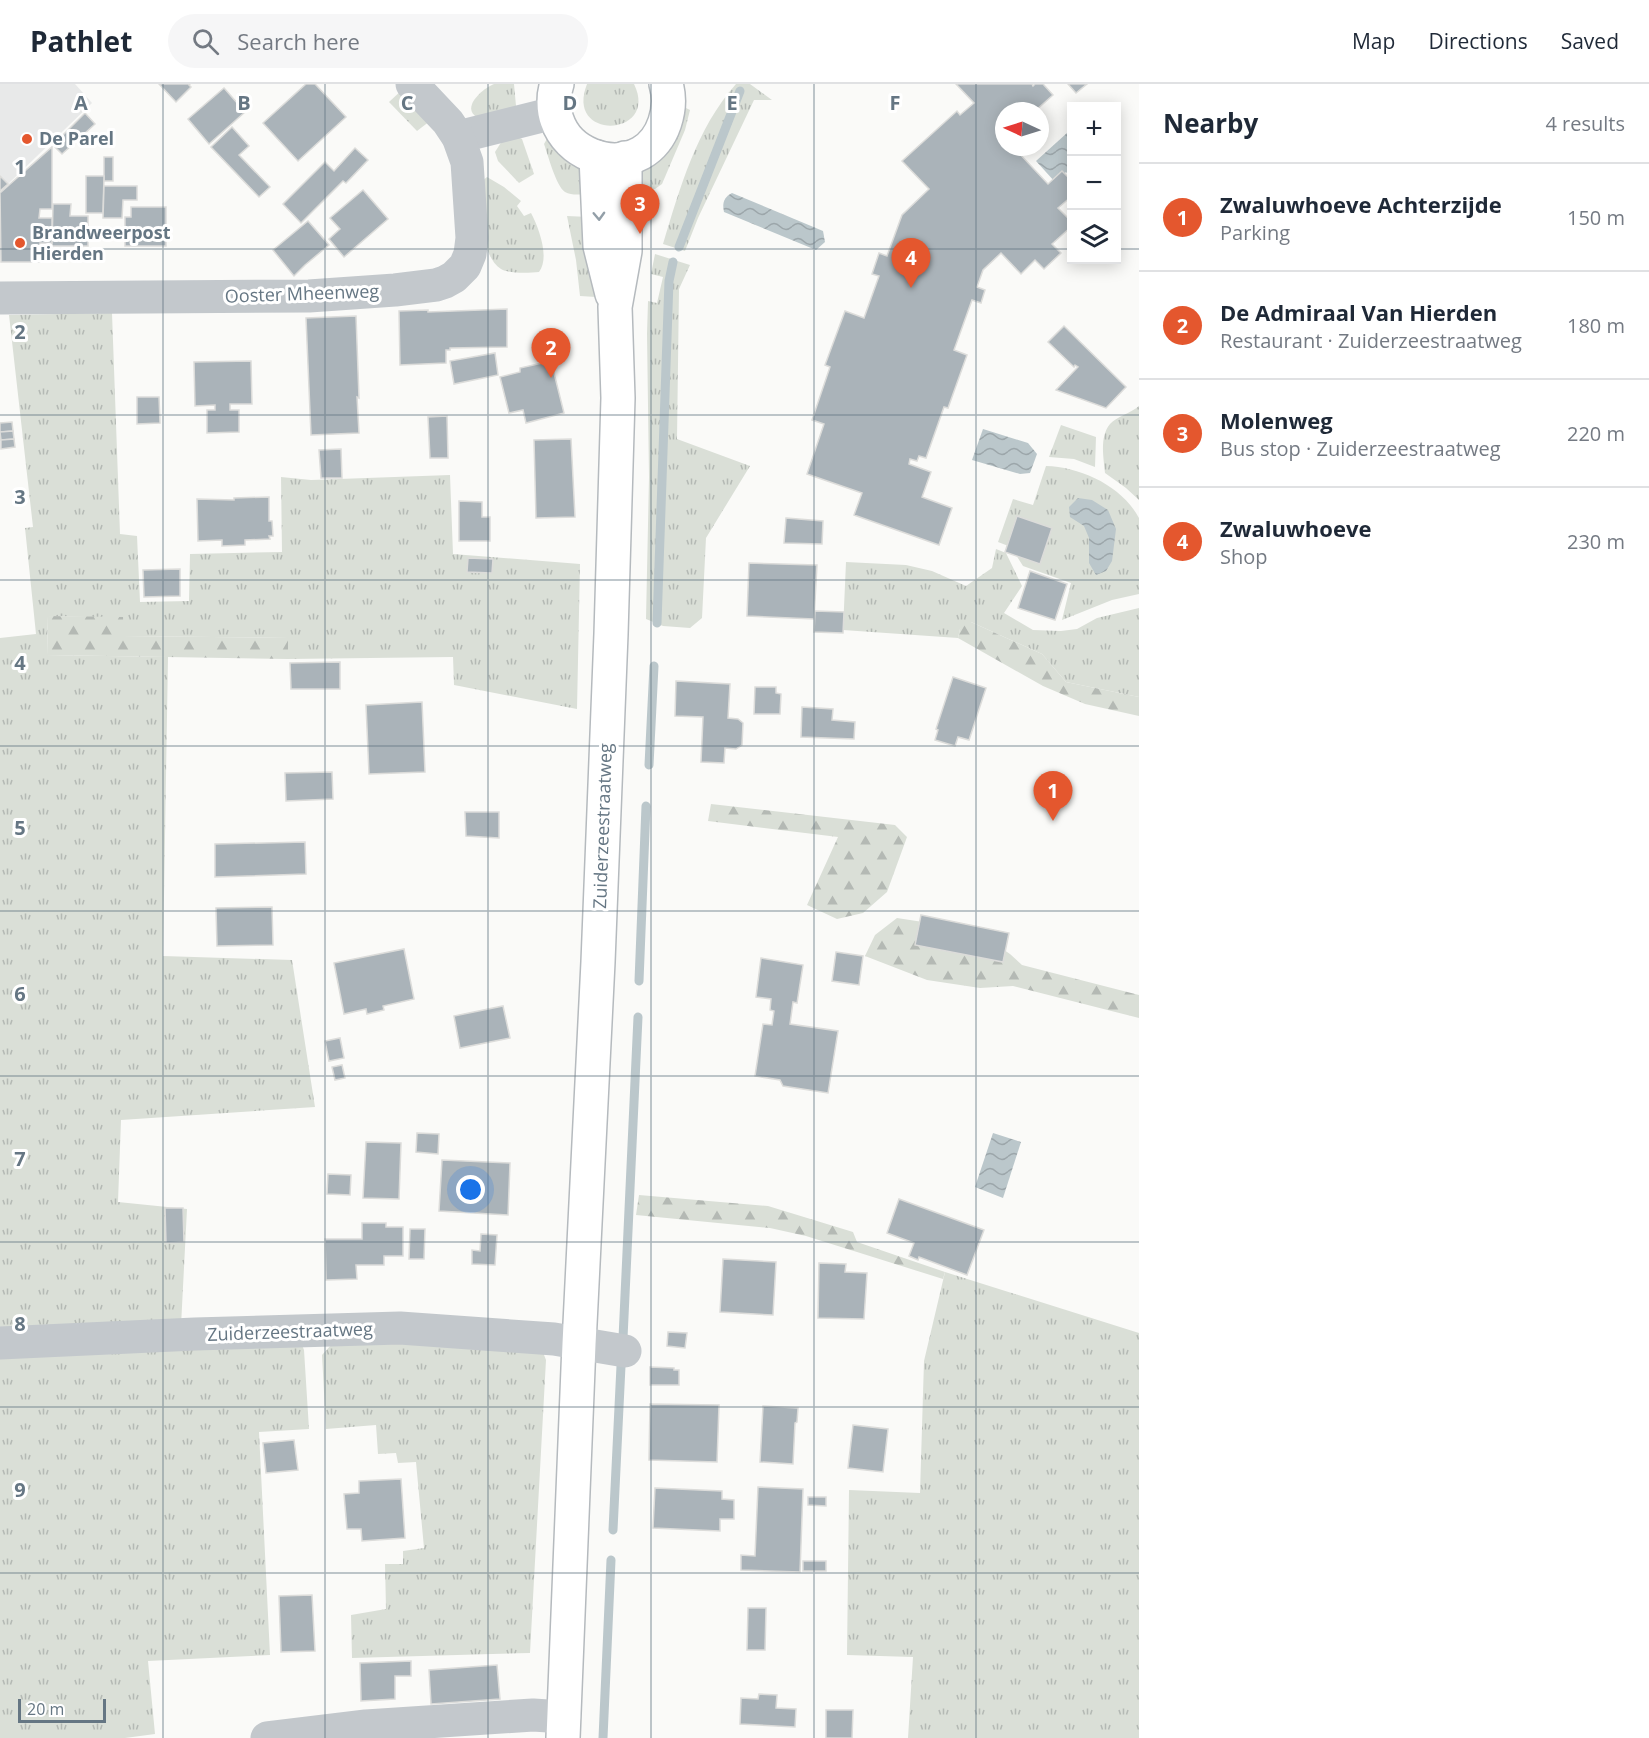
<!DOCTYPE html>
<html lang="en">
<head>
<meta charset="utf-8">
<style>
	body { margin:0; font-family:"Open Sans",sans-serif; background:#f6f6f7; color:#1f2937 }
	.controls { position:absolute; right:18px; top:18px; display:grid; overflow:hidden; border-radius:0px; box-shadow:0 3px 15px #0003 }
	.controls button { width:54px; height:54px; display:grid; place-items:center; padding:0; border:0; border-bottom:2px solid #e0e1e3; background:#fff; color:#1f2937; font:30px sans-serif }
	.compass { position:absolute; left:995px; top:18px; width:54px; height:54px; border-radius:50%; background:#fff; box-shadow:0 3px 15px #0003; rotate:274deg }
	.scale { position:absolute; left:18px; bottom:15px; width:88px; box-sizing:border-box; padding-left:6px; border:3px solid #657683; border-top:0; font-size:16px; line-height:21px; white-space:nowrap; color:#657683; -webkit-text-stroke:4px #fff; paint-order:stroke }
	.you { position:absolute; left:471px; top:1106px; width:21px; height:21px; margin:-15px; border:4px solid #fff; border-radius:50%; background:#1a73e8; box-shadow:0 0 0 9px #1a73e833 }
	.badge { display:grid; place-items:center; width:39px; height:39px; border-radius:50%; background:#e4572e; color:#fff; font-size:20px; font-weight:700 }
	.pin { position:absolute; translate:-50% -50px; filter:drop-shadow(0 2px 3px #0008) }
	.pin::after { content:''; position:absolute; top:32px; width:21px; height:18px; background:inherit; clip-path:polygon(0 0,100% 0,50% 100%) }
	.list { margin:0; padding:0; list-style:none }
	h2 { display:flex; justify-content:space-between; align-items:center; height:78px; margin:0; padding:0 24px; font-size:26px }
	h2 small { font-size:20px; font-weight:400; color:#747a83 }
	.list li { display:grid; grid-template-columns:39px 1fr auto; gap:18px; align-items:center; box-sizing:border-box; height:108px; padding:0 24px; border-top:2px solid #e0e1e3 }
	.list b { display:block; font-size:22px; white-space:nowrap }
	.list p { margin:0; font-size:20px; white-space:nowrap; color:#747a83 }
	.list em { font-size:20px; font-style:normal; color:#747a83 }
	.icon { flex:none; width:33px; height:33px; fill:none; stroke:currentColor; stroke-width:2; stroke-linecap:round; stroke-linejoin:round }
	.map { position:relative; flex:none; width:1139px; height:1654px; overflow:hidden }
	header { display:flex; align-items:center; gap:36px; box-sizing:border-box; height:84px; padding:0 30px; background:#fff; border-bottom:2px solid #e0e1e3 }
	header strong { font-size:28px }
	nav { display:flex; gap:33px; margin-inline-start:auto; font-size:21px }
	.search { width:420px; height:54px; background:#f6f6f7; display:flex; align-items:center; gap:15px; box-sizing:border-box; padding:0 21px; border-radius:33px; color:#747a83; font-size:22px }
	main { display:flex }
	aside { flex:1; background:#fff }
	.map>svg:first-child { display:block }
	.built { fill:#e8e9e9 }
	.grass { fill:url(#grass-tufts) }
	.forest { fill:url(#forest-firs) }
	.water { fill:url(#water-waves) }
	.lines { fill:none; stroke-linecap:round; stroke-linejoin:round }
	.stream { stroke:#bbc7cb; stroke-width:9 }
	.building { fill:#aab3b9; stroke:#dcdcda; stroke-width:1.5 }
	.major-casing { stroke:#b5babe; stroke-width:36 }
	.minor { stroke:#c3c8cc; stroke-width:33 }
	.major { stroke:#fff; stroke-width:33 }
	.oneway { stroke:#939fa8 }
	.grid { fill:none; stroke:#657683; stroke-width:1.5; stroke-opacity:0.55 }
	.poi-dot { fill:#e4572e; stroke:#fff; stroke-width:2 }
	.labels { text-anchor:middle; stroke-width:6; stroke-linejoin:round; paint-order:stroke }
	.poi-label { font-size:18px; font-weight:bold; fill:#657683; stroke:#fff; text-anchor:start }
	.street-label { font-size:18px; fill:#657683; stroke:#fff }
	.grid-label { font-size:20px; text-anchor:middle; font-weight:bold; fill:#657683; stroke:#fff; stroke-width:6; stroke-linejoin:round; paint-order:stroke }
</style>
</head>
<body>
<header>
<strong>Pathlet</strong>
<div class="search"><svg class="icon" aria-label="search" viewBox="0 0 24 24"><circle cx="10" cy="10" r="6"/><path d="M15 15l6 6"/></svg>Search here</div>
<nav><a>Map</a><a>Directions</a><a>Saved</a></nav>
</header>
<main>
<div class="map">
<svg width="1139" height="1654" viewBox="0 0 1139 1654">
	<defs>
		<pattern id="grass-tufts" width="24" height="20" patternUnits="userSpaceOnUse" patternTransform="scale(1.5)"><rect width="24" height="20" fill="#dadfd7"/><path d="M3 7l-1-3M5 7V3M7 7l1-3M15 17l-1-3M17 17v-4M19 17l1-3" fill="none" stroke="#b4b9b4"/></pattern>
		<pattern id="forest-firs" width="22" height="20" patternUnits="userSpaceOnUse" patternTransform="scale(1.5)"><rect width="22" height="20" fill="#dadfd7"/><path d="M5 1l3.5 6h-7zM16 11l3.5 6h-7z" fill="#b4b9b4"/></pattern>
		<pattern id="water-waves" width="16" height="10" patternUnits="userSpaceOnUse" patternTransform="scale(1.5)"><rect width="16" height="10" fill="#bbc7cb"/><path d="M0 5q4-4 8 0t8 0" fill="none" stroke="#9ca6aa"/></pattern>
	</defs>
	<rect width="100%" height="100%" fill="#fafaf8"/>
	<path class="built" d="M 0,0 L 75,0 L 92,19 L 8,100 L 0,92 Z"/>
	<g class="grass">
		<path d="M 494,0 L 514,0 L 516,22 L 478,34 C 460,24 482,5 494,0 Z"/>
		<path d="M 587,0 L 634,0 C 660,53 564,58 587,0 Z"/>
		<path d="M 736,0 L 750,0 L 772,16 L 754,16 L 698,134 L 685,167 L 663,160 C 680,104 696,45 736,0 Z"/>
		<path d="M 403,5 L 430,37 L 417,47 L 389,18 Z"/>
		<path d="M 686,24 L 690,26 L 685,46 L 662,100 L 655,105 L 636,107 L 638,88 L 678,33 Z"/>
		<path d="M 518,53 L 522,55 L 534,90 L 519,99 L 498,77 L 495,68 L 502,57 Z"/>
		<path d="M 548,53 L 582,85 L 589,110 C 582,110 572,112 565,108 C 556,102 548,71 544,60 Z"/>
		<path d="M 487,93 L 504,103 L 521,117 L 517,122 L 524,132 L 531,129 C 539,144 550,174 539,188 C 530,189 509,190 501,185 C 479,171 482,122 481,98 Z"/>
		<path d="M 567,132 L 589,133 L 596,213 L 580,212 L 576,176 Z"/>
		<path d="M 655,170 L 690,181 L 679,205 L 677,355 L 750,382 L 706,454 L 702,534 L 690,544 L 663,542 L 646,535 L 649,393 L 647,250 L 648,217 L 657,219 L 663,193 L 651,190 Z"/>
		<path d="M 112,229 L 120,450 L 137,452 L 140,518 L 189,517 L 190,470 L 282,468 L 281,393 L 311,396 L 450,391 L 453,470 L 580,480 L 577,625 L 454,601 L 453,573 L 288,575 L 288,554 L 123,552 L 123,534 L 48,532 L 47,571 L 168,573 L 163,872 L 292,876 L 315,1023 L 121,1036 L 118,1118 L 187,1125 L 181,1242 L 0,1249 L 0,554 L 36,550 L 25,444 L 33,443 L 9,231 Z"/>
		<path d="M 1139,322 L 1139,416 L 1126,404 L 1105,389 C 1104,375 1099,353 1110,340 C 1116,333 1131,329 1139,322 Z"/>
		<path d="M 1061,341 L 1096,353 L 1095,383 L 1074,375 L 1049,373 Z"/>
		<path d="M 1046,382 C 1081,383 1122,402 1139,434 L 1139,510 L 1112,516 L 1062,536 L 1071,499 L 1023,482 L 1011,463 L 998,458 L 1013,415 L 1033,421 Z"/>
		<path d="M 996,465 L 1006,469 L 1022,502 L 1004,529 L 1033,546 L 1061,547 L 1077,545 L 1097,534 L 1139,524 L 1139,613 L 1066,598 L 1042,570 L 971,538 L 960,545 L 958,554 L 843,546 L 846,478 L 906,481 L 932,487 L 966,502 L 992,484 Z"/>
		<path d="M 945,1188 L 1139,1249 L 1139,1654 L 908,1654 L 913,1573 L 847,1571 L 849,1406 L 920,1409 L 924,1277 Z"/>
		<path d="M 341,1250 L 541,1263 L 546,1276 L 530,1569 L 352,1574 L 351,1531 L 386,1525 L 385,1480 L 403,1480 L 403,1467 L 424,1464 L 416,1378 L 398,1379 L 396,1369 L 378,1370 L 376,1341 L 326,1345 L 322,1271 Z"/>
		<path d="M 299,1254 L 304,1266 L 309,1345 L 259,1348 L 270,1571 L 148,1577 L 155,1650 L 125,1654 L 0,1654 L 0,1266 Z"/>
	</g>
	<g class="forest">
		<path d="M 48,532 L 123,533 L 124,552 L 288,554 L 288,575 L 47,571 Z"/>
		<path d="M 964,537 L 971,538 L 1042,570 L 1066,598 L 1139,613 L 1139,632 L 1085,620 L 1043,602 L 958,554 L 960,545 Z"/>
		<path d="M 711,720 L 895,741 L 907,753 L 887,808 L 863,829 L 837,835 L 807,821 L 838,753 L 708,737 Z"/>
		<path d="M 897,834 L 975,846 L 1010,870 L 1022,881 L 1139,911 L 1139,934 L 1013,902 L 980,904 L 927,896 L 865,872 L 875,851 Z"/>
		<path d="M 639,1111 L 768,1122 L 853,1148 L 857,1158 L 945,1188 L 943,1195 L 806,1152 L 770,1144 L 636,1131 Z"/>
	</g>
	<g class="water">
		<path d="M 1067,49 L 1071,54 L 1071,94 L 1066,88 L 1055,98 L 1036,77 Z"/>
		<path d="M 732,109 L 823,147 L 825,158 L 816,166 L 724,128 C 722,119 724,113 732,109 Z"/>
		<path d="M 983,345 L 1028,359 L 1037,370 L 1030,389 L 1020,390 L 972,376 Z"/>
		<path d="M 1078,414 L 1092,416 L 1108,426 L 1116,445 L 1112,477 L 1106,487 L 1096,491 L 1089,479 L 1089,454 L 1084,442 L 1070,433 L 1069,423 Z"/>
		<path d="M 993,1049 L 1021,1058 L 1003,1114 L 975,1103 Z"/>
	</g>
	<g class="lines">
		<g class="stream">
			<path d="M 679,163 L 740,7"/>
			<path d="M 657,539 L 669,197 L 673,178"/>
			<path d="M 649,681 L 654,582"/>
			<path d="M 639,897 L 646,722"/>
			<path d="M 623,1254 L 638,933"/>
			<path d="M 613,1446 L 621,1282"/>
			<path d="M 603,1654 L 611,1476"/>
		</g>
	</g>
	<g class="building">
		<path d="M 159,0 L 190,0 L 189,1 L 191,3 L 176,18 Z"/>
		<path d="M 306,0 L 315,0 L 346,33 L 298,77 L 263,39 Z"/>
		<path d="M 956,0 L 1032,0 L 1033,2 L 1035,0 L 1043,0 L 1053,11 L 1035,27 L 1004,27 L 1004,63 L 1019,63 L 1016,66 L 1048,100 L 1062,87 L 1072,97 L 1072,112 L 1058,124 L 1072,138 L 1072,142 L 1052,160 L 1061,169 L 1044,185 L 1035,176 L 1021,190 L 1001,169 L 983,186 L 977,203 L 985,206 L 981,219 L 972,216 L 954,266 L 967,271 L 948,324 L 944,323 L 926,374 L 919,372 L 917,377 L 910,375 L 909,380 L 931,388 L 922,413 L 952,424 L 939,461 L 854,431 L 862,409 L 807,390 L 824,340 L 812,336 L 830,283 L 825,281 L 845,227 L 864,234 L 879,192 L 872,190 L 879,169 L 887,172 L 902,131 L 929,105 L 902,77 L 957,27 L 960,31 L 974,19 Z"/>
		<path d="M 1068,0 L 1087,0 L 1076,9 Z"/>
		<path d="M 224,4 L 245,28 L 209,60 L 188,35 Z"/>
		<path d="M 85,29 L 95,40 L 62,70 L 53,61 Z"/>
		<path d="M 232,43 L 249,62 L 239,71 L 270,103 L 259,113 L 211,63 Z"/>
		<path d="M 52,63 L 52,125 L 40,125 L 39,134 L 52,134 L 52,159 L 40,159 L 40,178 L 1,178 L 0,109 Z"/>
		<path d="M 355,64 L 368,76 L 346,99 L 343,97 L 301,139 L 283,120 L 325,78 L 334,87 Z"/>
		<rect x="104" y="73" width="9" height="24"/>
		<path d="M 0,92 L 8,100 L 0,107 Z"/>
		<path d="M 86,92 L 104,92 L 103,129 L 86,129 Z"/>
		<path d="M 104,102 L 137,102 L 137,116 L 123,116 L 122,134 L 103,134 Z"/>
		<path d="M 363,106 L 388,135 L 344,173 L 329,155 L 340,145 L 330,134 Z"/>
		<path d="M 53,120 L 71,120 L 70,132 L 88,132 L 88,162 L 52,162 Z"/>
		<path d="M 131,123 L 166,123 L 166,162 L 125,162 L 125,133 L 131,133 Z"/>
		<path d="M 308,137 L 329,161 L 305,181 L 294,192 L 273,166 Z"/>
		<path d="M 507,225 L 507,263 L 450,264 L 450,266 L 446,266 L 446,279 L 400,281 L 399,227 L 428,226 L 428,228 Z"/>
		<path d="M 356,232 L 359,314 L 357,313 L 359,349 L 311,351 L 306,234 Z"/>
		<path d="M 1064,242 L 1126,303 L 1106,324 L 1056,306 L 1078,283 L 1075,281 L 1074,283 L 1048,258 Z"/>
		<path d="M 495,269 L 498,291 L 454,300 L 450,277 Z"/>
		<path d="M 251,277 L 252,320 L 230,320 L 230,326 L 239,326 L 239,348 L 207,349 L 207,326 L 215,326 L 215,321 L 195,322 L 194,278 Z"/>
		<path d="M 551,277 L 564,329 L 526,339 L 523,326 L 509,329 L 500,293 L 520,288 L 520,284 Z"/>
		<path d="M 137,313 L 159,313 L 160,339 L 137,340 Z"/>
		<path d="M 447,332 L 448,374 L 430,374 L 428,333 Z"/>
		<path d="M 12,338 L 13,347 L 0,348 L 0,339 Z"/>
		<path d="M 13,347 L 14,355 L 1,356 L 0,348 Z"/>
		<path d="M 14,355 L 15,363 L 1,365 L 1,356 Z"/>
		<path d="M 571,355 L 575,433 L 536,434 L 534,356 Z"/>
		<path d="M 341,365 L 342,394 L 321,394 L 319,366 Z"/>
		<path d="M 269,413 L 269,437 L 272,437 L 273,452 L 269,452 L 270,455 L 245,456 L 245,461 L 222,462 L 222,456 L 198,457 L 197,415 L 234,416 L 234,414 Z"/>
		<path d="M 459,417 L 482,418 L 482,433 L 490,433 L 490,457 L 459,457 Z"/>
		<path d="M 1017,432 L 1052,444 L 1040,480 L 1005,468 Z"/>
		<path d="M 786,434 L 823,437 L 822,460 L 784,459 Z"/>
		<path d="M 468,474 L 493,475 L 492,489 L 467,488 Z"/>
		<path d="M 749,479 L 817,481 L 814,535 L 747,532 Z"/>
		<path d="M 180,485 L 180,512 L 144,513 L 143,486 Z"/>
		<path d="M 1030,487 L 1067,500 L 1055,536 L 1018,524 Z"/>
		<path d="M 815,527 L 844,528 L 843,549 L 814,548 Z"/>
		<path d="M 340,578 L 340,605 L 291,605 L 290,579 Z"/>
		<path d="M 953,593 L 986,604 L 969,656 L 958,653 L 955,662 L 935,656 L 938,646 L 936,645 Z"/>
		<path d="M 676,597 L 730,600 L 728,634 L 738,635 L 743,639 L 742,661 L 736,665 L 725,664 L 724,679 L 701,678 L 703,633 L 675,632 Z"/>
		<path d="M 755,603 L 776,603 L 776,609 L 781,610 L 780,630 L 754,630 Z"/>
		<path d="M 422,618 L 425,688 L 369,690 L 366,621 Z"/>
		<path d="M 802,623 L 833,625 L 832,636 L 855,638 L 854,655 L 801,653 Z"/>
		<path d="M 332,688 L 333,715 L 286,717 L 285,689 Z"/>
		<path d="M 465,728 L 499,728 L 499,754 L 466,752 Z"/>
		<path d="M 305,758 L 306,790 L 215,793 L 215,760 Z"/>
		<path d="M 272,823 L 273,861 L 217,862 L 216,824 Z"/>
		<path d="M 921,831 L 1009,849 L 1003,878 L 915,861 Z"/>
		<path d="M 404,865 L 414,915 L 383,922 L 384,926 L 367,930 L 366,925 L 344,930 L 334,879 Z"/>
		<path d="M 836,868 L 863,872 L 859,901 L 832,897 Z"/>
		<path d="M 761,874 L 803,881 L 797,919 L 793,918 L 790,940 L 838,947 L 828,1009 L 783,1002 L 780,996 L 755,992 L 763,940 L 772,941 L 774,927 L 770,926 L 771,915 L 756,913 Z"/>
		<path d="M 503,922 L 510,954 L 460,964 L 454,932 Z"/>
		<path d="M 340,954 L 344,974 L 329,977 L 325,957 Z"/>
		<path d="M 342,981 L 345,994 L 335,996 L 332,983 Z"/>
		<path d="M 417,1049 L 439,1050 L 438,1070 L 416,1068 Z"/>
		<path d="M 366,1058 L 401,1059 L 399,1115 L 363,1114 Z"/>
		<path d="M 442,1076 L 510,1079 L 508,1131 L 439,1127 Z"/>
		<path d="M 328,1090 L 351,1091 L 350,1111 L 327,1110 Z"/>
		<path d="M 899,1115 L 984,1146 L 967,1191 L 919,1173 L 918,1176 L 909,1172 L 914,1159 L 887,1149 Z"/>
		<path d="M 165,1124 L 183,1124 L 184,1158 L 166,1159 Z"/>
		<path d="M 362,1139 L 386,1139 L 386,1143 L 403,1143 L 403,1172 L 384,1172 L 384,1181 L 356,1181 L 357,1195 L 326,1196 L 325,1155 L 362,1155 Z"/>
		<path d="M 410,1145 L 425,1145 L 424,1175 L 409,1175 Z"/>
		<path d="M 481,1150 L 497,1151 L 495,1181 L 472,1180 L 472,1166 L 480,1167 Z"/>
		<path d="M 723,1175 L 776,1178 L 773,1231 L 720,1228 Z"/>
		<path d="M 819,1179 L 846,1180 L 845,1188 L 867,1189 L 864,1235 L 818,1234 Z"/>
		<path d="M 668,1248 L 687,1249 L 685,1264 L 667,1262 Z"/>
		<path d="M 650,1283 L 674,1284 L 674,1286 L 679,1286 L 679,1301 L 650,1301 Z"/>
		<path d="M 650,1320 L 719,1321 L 717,1378 L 649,1376 Z"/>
		<path d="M 763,1322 L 798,1324 L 797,1338 L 795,1339 L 793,1380 L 760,1378 Z"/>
		<path d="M 853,1341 L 888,1345 L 883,1388 L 848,1384 Z"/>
		<path d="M 294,1356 L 298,1386 L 266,1389 L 263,1359 Z"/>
		<path d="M 401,1395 L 405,1454 L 362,1457 L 361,1445 L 347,1445 L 344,1410 L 359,1409 L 359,1397 Z"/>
		<path d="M 758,1403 L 803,1405 L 800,1488 L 741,1486 L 741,1471 L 755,1472 Z"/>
		<path d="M 655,1404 L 722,1407 L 722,1415 L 734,1416 L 734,1435 L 720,1435 L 720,1447 L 653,1444 Z"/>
		<path d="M 808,1413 L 826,1413 L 826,1422 L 808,1421 Z"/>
		<rect x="803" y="1477" width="23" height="10"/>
		<path d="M 312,1511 L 315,1567 L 281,1568 L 279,1512 Z"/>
		<path d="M 748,1524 L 766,1524 L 765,1566 L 747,1566 Z"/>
		<path d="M 411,1577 L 411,1592 L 395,1592 L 395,1615 L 361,1617 L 360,1579 Z"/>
		<path d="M 497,1581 L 500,1615 L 431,1620 L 429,1586 Z"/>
		<path d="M 759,1610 L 777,1611 L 776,1624 L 796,1625 L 795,1643 L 740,1640 L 741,1614 L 758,1615 Z"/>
		<path d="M 826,1626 L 853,1626 L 852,1654 L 826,1654 Z"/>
	</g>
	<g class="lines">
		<g class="major-casing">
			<g id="major">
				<path d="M 557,0 C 553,10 553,26 557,36 C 568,69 610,86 641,69 C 664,56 673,24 666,0"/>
				<path d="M 596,73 L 600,162 L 612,210"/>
				<path d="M 563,1654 L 579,1260 L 598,878 L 611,550 L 618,314 L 615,223 L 625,167 L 625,74"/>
			</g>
		</g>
		<g class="minor">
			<path d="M 458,53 L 554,29"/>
			<path d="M 0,214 L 309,212 L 395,206 L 436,201 L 445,198 L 454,193 L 465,182 L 470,170 L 472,154 L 467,78 L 458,53 L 448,38 L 412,0"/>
			<path d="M 0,1259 L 195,1250 L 400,1244 L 554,1255 L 625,1267"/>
			<path d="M 267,1654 L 366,1642 L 533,1631 L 564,1633"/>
		</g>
		<use href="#major" class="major"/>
	</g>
	<defs><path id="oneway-chevron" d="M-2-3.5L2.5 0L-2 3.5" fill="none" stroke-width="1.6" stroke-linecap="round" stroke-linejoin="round" transform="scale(1.5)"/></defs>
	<use class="oneway" href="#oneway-chevron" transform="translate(599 132) rotate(88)"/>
	<path class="grid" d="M 163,0 L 163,1654M 325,0 L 325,1654M 488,0 L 488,1654M 651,0 L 651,1654M 814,0 L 814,1654M 976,0 L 976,1654M 0,165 L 1072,165M 1116,165 L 1139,165M 0,331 L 1139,331M 0,496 L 1139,496M 0,662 L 1139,662M 0,827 L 1139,827M 0,992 L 1139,992M 0,1158 L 1139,1158M 0,1323 L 1139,1323M 0,1489 L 1139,1489"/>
	<g class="poi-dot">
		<circle cx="27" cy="55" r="6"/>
		<circle cx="20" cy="159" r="6"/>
	</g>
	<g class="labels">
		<g class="poi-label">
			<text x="39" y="61">De Parel</text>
			<text x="32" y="155">Brandweerpost<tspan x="32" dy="21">Hierden</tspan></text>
		</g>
		<g class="street-label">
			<text transform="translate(302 210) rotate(-2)" y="6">Ooster Mheenweg</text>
			<text transform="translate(603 742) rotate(-88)" y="6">Zuiderzeestraatweg</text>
			<text transform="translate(290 1248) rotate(-2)" y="6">Zuiderzeestraatweg</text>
		</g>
	</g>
	<g class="grid-label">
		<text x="81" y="26">A</text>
		<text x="244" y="26">B</text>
		<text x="407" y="26">C</text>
		<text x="570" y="26">D</text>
		<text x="732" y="26">E</text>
		<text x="895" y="26">F</text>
		<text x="20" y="90">1</text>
		<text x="20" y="255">2</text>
		<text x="20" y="420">3</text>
		<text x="20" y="586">4</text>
		<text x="20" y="751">5</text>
		<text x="20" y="917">6</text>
		<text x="20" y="1082">7</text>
		<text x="20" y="1247">8</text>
		<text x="20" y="1413">9</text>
	</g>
</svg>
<div class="controls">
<button>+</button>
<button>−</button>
<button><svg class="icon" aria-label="layers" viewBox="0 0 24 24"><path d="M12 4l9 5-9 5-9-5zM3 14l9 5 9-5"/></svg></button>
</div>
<svg class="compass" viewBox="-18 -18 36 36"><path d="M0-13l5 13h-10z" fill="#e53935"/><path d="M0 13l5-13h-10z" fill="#747a83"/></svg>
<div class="scale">20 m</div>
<div class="you"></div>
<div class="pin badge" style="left:1053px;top:737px">1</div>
<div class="pin badge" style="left:551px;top:294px">2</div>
<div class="pin badge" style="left:640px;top:150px">3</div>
<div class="pin badge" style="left:911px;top:204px">4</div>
</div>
<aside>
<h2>Nearby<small>4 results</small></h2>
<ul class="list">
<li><span class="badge">1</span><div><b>Zwaluwhoeve Achterzijde</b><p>Parking</p></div><em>150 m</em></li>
<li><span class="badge">2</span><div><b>De Admiraal Van Hierden</b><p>Restaurant · Zuiderzeestraatweg</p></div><em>180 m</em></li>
<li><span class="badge">3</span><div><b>Molenweg</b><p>Bus stop · Zuiderzeestraatweg</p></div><em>220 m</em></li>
<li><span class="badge">4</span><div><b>Zwaluwhoeve</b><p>Shop</p></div><em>230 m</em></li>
</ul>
</aside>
</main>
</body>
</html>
